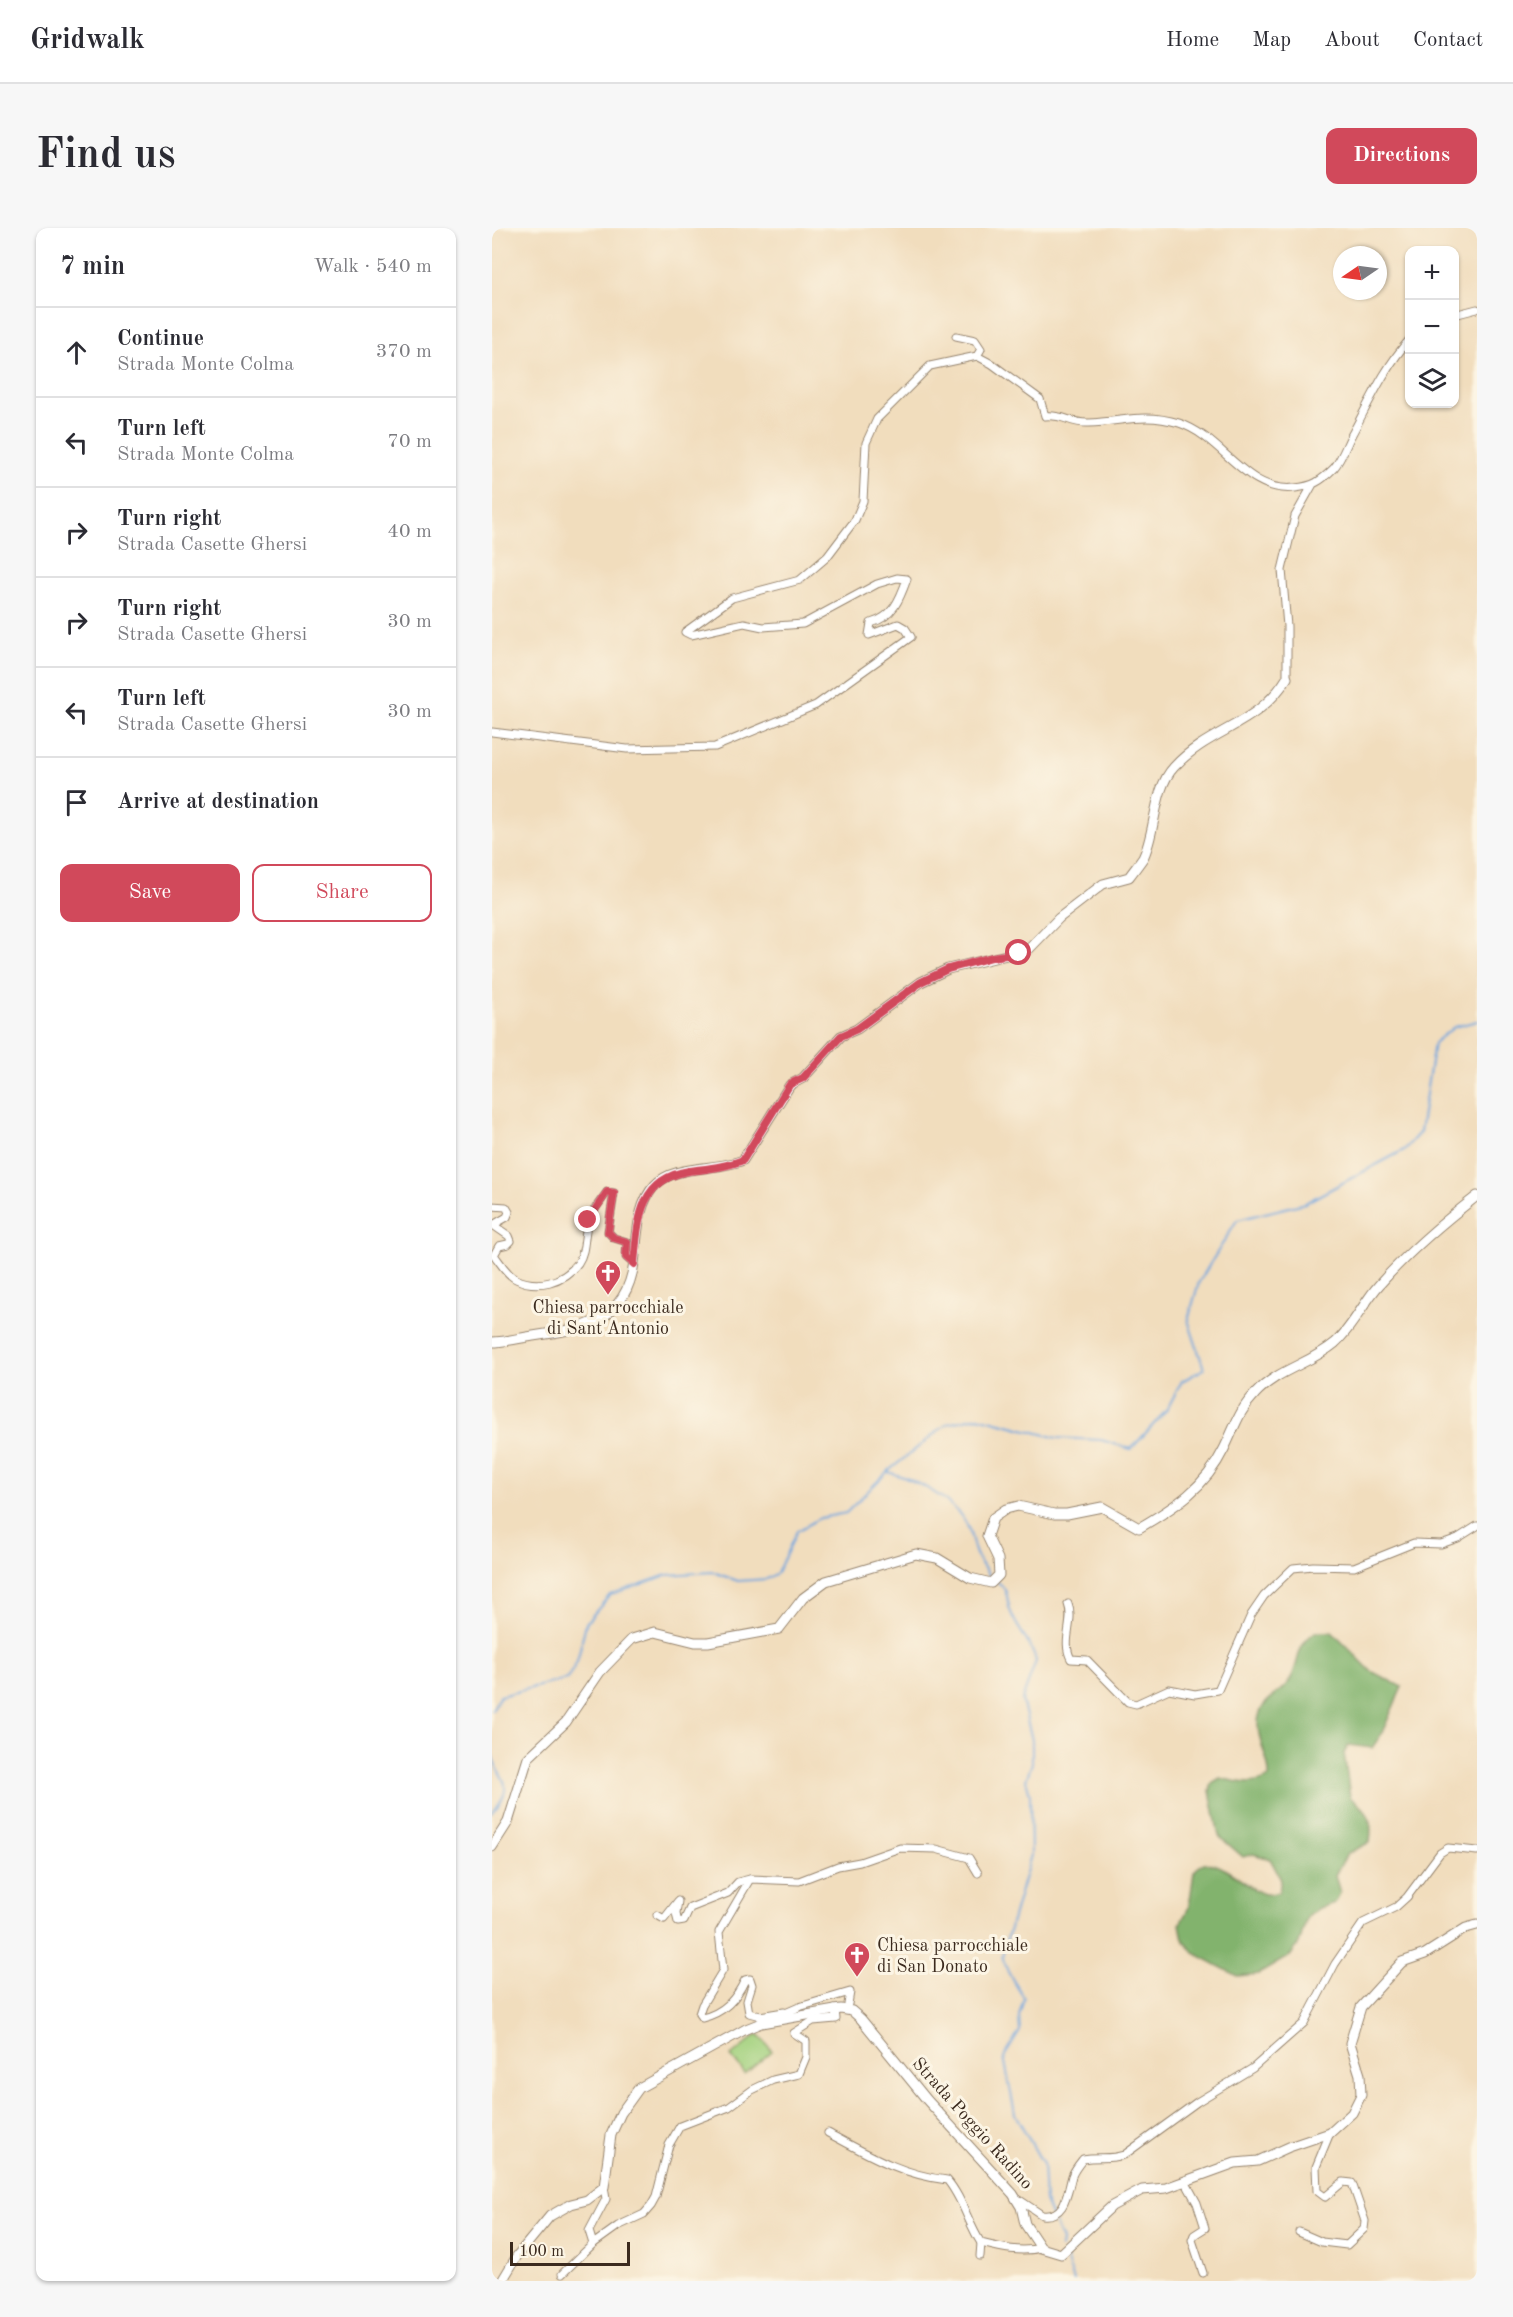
<!DOCTYPE html>
<html lang="en">
<head>
<meta charset="utf-8">
<style>
	body { margin:0; font-family:"Old Standard TT",serif; background:#f7f7f7; color:#2b2b33 }
	.controls { position:absolute; right:18px; top:18px; display:grid; overflow:hidden; border-radius:12px; box-shadow:0 2px 4px #0004 }
	.controls button { width:54px; height:54px; display:grid; place-items:center; padding:0; border:0; border-bottom:2px solid #e1e1e2; background:#fff; color:#2b2b33; font:30px sans-serif }
	.compass { position:absolute; left:841px; top:18px; width:54px; height:54px; border-radius:50%; background:#fff; box-shadow:0 2px 4px #0004; rotate:257deg }
	.scale { position:absolute; left:18px; bottom:15px; width:120px; box-sizing:border-box; padding-left:6px; border:3px solid #3b2a1e; border-top:0; font-size:16px; line-height:21px; white-space:nowrap; color:#3b2a1e; -webkit-text-stroke:4px #fcf5e5; paint-order:stroke }
	.stop { position:absolute; width:18px; height:18px; margin:-14px; border:4px solid #d1495b; border-radius:50%; background:#fff }
	.stop.end { background:#d1495b; border-color:#fff; box-shadow:0 2px 6px #0008 }
	.list { margin:0; padding:0; list-style:none }
	h2 { display:flex; justify-content:space-between; align-items:center; height:78px; margin:0; padding:0 24px; font-size:26px }
	h2 small { font-size:20px; font-weight:400; color:#7c7c81 }
	.list li { display:grid; grid-template-columns:39px 1fr auto; gap:18px; align-items:center; box-sizing:border-box; height:90px; padding:0 24px; border-top:2px solid #e1e1e2 }
	.list b { display:block; font-size:22px; white-space:nowrap }
	.list p { margin:0; font-size:20px; white-space:nowrap; color:#7c7c81 }
	.list em { font-size:20px; font-style:normal; color:#7c7c81 }
	.actions { display:flex; gap:12px; padding:18px 24px }
	.actions a { flex:1; padding:14px 0; border:2px solid #d1495b; border-radius:12px; text-align:center; font-size:21px; color:#d1495b }
	.actions .main { background:#d1495b; color:#fff }
	.icon { flex:none; width:33px; height:33px; fill:none; stroke:currentColor; stroke-width:2; stroke-linecap:round; stroke-linejoin:round }
	.map { position:relative; flex:none; width:985px; height:2053px; overflow:hidden; border-radius:12px }
	header { display:flex; align-items:center; gap:36px; box-sizing:border-box; height:84px; padding:0 30px; background:#fff; border-bottom:2px solid #e1e1e2 }
	header strong { font-size:28px }
	nav { display:flex; gap:33px; margin-inline-start:auto; font-size:21px }
	.intro { display:flex; align-items:center; justify-content:space-between; box-sizing:border-box; height:144px; padding:0 36px }
	h1 { margin:0; font-size:42px }
	.button { padding:15px 27px; border-radius:12px; background:#d1495b; color:#fff; font-size:21px; font-weight:700 }
	main { display:flex; gap:36px; padding:0 36px }
	aside { flex:1; background:#fff; border-radius:12px; box-shadow:0 2px 4px #0004 }
	.map>svg:first-child { display:block }
	.green { fill:#a3d17e; stroke:#6f7e4e; stroke-width:1.5 }
	.forest { fill:#82b36d; stroke:#5e6e46; stroke-width:1.5 }
	.lines { fill:none; stroke-linecap:round; stroke-linejoin:round }
	.stream { stroke:#6fa5dd; stroke-width:2 }
	.street-casing { stroke:#96846e; stroke-width:9 }
	.secondary-casing { stroke:#96846e; stroke-width:11 }
	.street { stroke:#fff; stroke-width:7 }
	.secondary { stroke:#fff; stroke-width:9 }
	.route { stroke:#d1495b; stroke-width:8 }
	.labels { text-anchor:middle; stroke-width:6; stroke-linejoin:round; paint-order:stroke }
	.poi-label { font-size:18px; fill:#3b2a1e; stroke:#fcf5e5 }
	.street-label { font-size:18px; fill:#3b2a1e; stroke:#fcf5e5 }
</style>
</head>
<body>
<header>
<strong>Gridwalk</strong>
<nav><a>Home</a><a>Map</a><a>About</a><a>Contact</a></nav>
</header>
<div class="intro"><h1>Find us</h1><a class="button">Directions</a></div>
<main>
<aside>
<h2>7 min<small>Walk · 540 m</small></h2>
<ul class="list">
<li><svg class="icon" aria-label="ahead" viewBox="0 0 24 24"><path d="M12 20V5M6 11l6-6 6 6"/></svg><div><b>Continue</b><p>Strada Monte Colma</p></div><em>370 m</em></li>
<li><svg class="icon" aria-label="left" viewBox="0 0 24 24"><path d="M17 20v-9H6M10 6l-5 5 5 5"/></svg><div><b>Turn left</b><p>Strada Monte Colma</p></div><em>70 m</em></li>
<li><svg class="icon" aria-label="right" viewBox="0 0 24 24"><path d="M7 20v-9h11M14 6l5 5-5 5"/></svg><div><b>Turn right</b><p>Strada Casette Ghersi</p></div><em>40 m</em></li>
<li><svg class="icon" aria-label="right" viewBox="0 0 24 24"><path d="M7 20v-9h11M14 6l5 5-5 5"/></svg><div><b>Turn right</b><p>Strada Casette Ghersi</p></div><em>30 m</em></li>
<li><svg class="icon" aria-label="left" viewBox="0 0 24 24"><path d="M17 20v-9H6M10 6l-5 5 5 5"/></svg><div><b>Turn left</b><p>Strada Casette Ghersi</p></div><em>30 m</em></li>
<li><svg class="icon" aria-label="arrive" viewBox="0 0 24 24"><path d="M6 21V4h12l-3 4 3 4H6"/></svg><div><b>Arrive at destination</b></div></li>
</ul>
<div class="actions"><a class="main">Save</a><a>Share</a></div>
</aside>
<div class="map">
<svg width="985" height="2053" viewBox="0 0 985 2053">
	<rect width="100%" height="100%" fill="#fcf5e5"/>
	<filter id="ink" filterUnits="userSpaceOnUse"><feTurbulence type="fractalNoise" baseFrequency=".0167" numOctaves="2"/><feDisplacementMap in="SourceGraphic" scale="12" xChannelSelector="R" yChannelSelector="G"/><feConvolveMatrix kernelMatrix="1 2 1 2 8 2 1 2 1" color-interpolation-filters="sRGB"/></filter>
	<filter id="wash" filterUnits="userSpaceOnUse"><feTurbulence type="fractalNoise" baseFrequency=".008" numOctaves="4" result="noise"/><feDisplacementMap in="SourceGraphic" scale="24" xChannelSelector="R" yChannelSelector="G"/><feGaussianBlur stdDeviation="1.35" result="paint"/><feColorMatrix in="noise" values="0 0 0 0 0 0 0 0 0 0 0 0 0 0 0 0 0 1.4 0 .05"/><feComposite in="paint" operator="in"/></filter>
	<g filter="url(#wash)">
		<rect width="100%" height="100%" fill="#f1ddbd"/>
		<path class="green" d="M 266,1806 L 280,1823 L 253,1846 L 239,1828 Z"/>
		<path class="forest" d="M 823,1404 L 840,1404 L 879,1443 L 910,1459 L 889,1507 L 880,1520 L 857,1517 L 852,1525 L 858,1569 C 877,1584 881,1589 878,1614 L 855,1626 L 843,1647 L 848,1665 L 843,1675 L 827,1680 L 815,1689 L 807,1716 L 799,1727 L 767,1746 L 745,1748 L 702,1725 L 691,1711 L 688,1696 L 697,1679 L 702,1644 C 720,1617 753,1662 773,1666 C 777,1667 783,1665 787,1664 L 789,1651 L 778,1631 L 761,1626 L 751,1629 L 727,1608 L 718,1563 L 720,1555 L 728,1550 C 745,1554 762,1559 777,1549 C 778,1529 765,1515 766,1495 C 767,1471 787,1469 798,1452 C 809,1433 802,1420 823,1404 Z"/>
		<g class="lines">
			<g class="stream">
				<path d="M 396,1244 C 424,1252 458,1269 474,1295 C 479,1304 480,1316 484,1326 C 488,1335 494,1343 499,1350"/>
				<path d="M 504,1353 C 517,1361 514,1369 518,1382 C 524,1400 539,1414 544,1433 L 530,1472 L 540,1512 L 540,1535 L 534,1552 L 538,1566 L 539,1627 L 510,1728 L 516,1744 L 532,1770 L 527,1788 L 528,1803 L 512,1829 L 523,1886 L 551,1936 L 553,1973 L 570,2012 L 569,2020"/>
				<path d="M 0,1482 L 8,1468 L 75,1451 L 85,1434 L 94,1395 L 118,1367 L 175,1347 L 221,1344 L 246,1353 L 275,1351 L 285,1345 L 305,1303 L 328,1290 L 354,1285 L 395,1244 L 455,1196 L 486,1189 L 565,1210 L 609,1212 L 639,1221 L 674,1183 L 690,1153 L 712,1141 L 696,1092 L 707,1054 L 745,992 L 813,975 L 912,922 L 928,904 L 942,815 L 962,799 L 985,793"/>
				<path d="M 0,1527 C 7,1553 26,1554 0,1585"/>
				<path d="M 573,2028 L 582,2053"/>
			</g>
		</g>
	</g>
	<g filter="url(#ink)">
		<g class="lines">
			<g class="street-casing">
				<g id="street">
					<path d="M 962,87 L 985,81"/>
					<path d="M 485,128 L 500,136 L 548,171 L 553,188 C 572,186 578,196 597,195 C 631,194 651,184 687,195 C 731,209 754,266 803,260 C 821,258 828,254 842,240 C 849,232 854,218 859,208 C 877,175 892,140 918,111"/>
					<path d="M 795,450 L 795,398 L 790,342 L 803,288 L 820,258"/>
					<path d="M 0,504 L 135,521 L 223,519 L 324,477 L 419,409 L 413,400 L 406,396 L 377,407 L 379,395 C 401,389 408,371 415,351 L 405,350 L 385,356 L 311,396 L 271,399 L 252,395 L 199,407 L 193,404 L 240,370 L 308,352 L 335,329 L 363,292 L 371,273 L 374,215 L 385,191 L 438,138 L 485,128 L 489,121 L 483,112 L 464,108"/>
					<path d="M 0,978 L 14,979 L 17,984 L 15,989 L 1,997 L 17,1008 L 19,1013 L 16,1016 L 7,1018 L 2,1027 C 8,1034 15,1047 24,1051 C 45,1061 71,1055 86,1035 C 95,1022 91,1005 97,991 C 101,982 109,973 115,964 L 122,965 L 116,1004 L 122,1010 L 135,1014 L 134,1029 L 142,1036"/>
					<path d="M 576,1376 C 583,1393 569,1413 579,1431 L 595,1432 L 636,1474 L 644,1476 L 677,1461 L 703,1466 L 726,1462 L 759,1387 L 772,1368 L 801,1340 L 821,1338 L 862,1339 L 922,1315 L 949,1316 L 966,1310 L 985,1298"/>
					<path d="M 165,1687 L 172,1691 L 186,1673 L 184,1686 L 186,1694 L 192,1693 L 198,1680 L 236,1665 L 246,1654 L 258,1651"/>
					<path d="M 292,1784 L 268,1788 L 257,1785 L 255,1773 L 260,1757 L 258,1751 L 253,1752 C 244,1771 232,1785 210,1790 L 207,1786 L 210,1777 L 231,1742 L 227,1704 L 258,1651 L 307,1653 L 346,1638 L 368,1634 L 408,1620 L 444,1621 L 477,1630 L 486,1645"/>
					<path d="M 291,1786 L 307,1779 L 358,1764 L 356,1776"/>
					<path d="M 336,1905 C 375,1926 410,1947 455,1952 C 470,1969 476,1995 489,2015 C 509,2020 528,2025 549,2020"/>
					<path d="M 687,1955 L 694,1955 L 705,1975 L 713,2000 L 702,2007 L 700,2012 L 711,2045"/>
					<path d="M 526,1971 L 550,1987 C 574,1990 575,1965 580,1948 C 582,1942 587,1936 591,1931 C 606,1928 617,1932 632,1927 L 705,1874 L 761,1840 L 812,1795 L 843,1736 L 871,1695 L 904,1679 L 915,1669 L 948,1625 L 956,1620 L 985,1623"/>
					<path d="M 807,2004 L 830,2014 L 855,2017 L 872,2001 L 873,1993 L 860,1955 L 851,1954 L 833,1969 L 825,1963 L 824,1939 L 838,1905"/>
					<path d="M 101,2016 L 97,2003 L 114,1971 L 112,1959"/>
					<path d="M 488,2028 L 489,2015"/>
					<path d="M 70,2046 L 101,2016 L 126,1998 L 152,1986 L 159,1978 L 164,1969 L 177,1917 L 188,1898 L 237,1879 L 260,1862 L 281,1852 L 307,1846 L 314,1829 L 314,1813 L 302,1805 L 321,1793 L 344,1791 L 343,1781"/>
				</g>
			</g>
			<g class="secondary-casing">
				<g id="secondary">
					<path d="M 0,1114 C 13,1114 27,1110 41,1108 C 91,1101 134,1094 142,1035 C 146,1008 144,978 163,957 C 183,936 225,943 251,932 L 298,857 L 311,850 L 349,808 L 365,801 L 429,754 L 456,741 L 536,722 L 567,690 L 611,656 L 637,649 C 642,642 647,636 651,630 C 664,605 661,561 682,539 C 718,500 766,498 795,450"/>
					<path d="M 0,1619 L 16,1594 L 36,1530 L 74,1494 L 108,1444 L 140,1411 L 163,1404 L 203,1414 L 216,1414 L 287,1401 L 311,1370 L 334,1353 L 424,1326 L 445,1330 L 478,1350 L 499,1355 L 507,1347 L 506,1331 L 495,1308 L 501,1290 L 514,1281 L 526,1278 L 562,1286 L 575,1286 L 610,1279 L 647,1300 C 683,1279 713,1260 732,1221 C 742,1201 747,1182 763,1166 C 786,1141 818,1136 843,1115 C 861,1099 871,1075 887,1057 C 917,1023 950,995 985,968"/>
					<path d="M 10,2053 L 25,2028 L 58,1988 L 79,1976 L 95,1972 L 112,1959 L 119,1907 L 129,1885 L 147,1860 L 254,1801 L 269,1795 L 349,1781 L 360,1783 L 369,1791 L 435,1872 L 521,1966 L 529,1979 L 533,1996 L 549,2020 L 569,2026 L 620,1978 L 650,1962 L 674,1960 L 743,1935 L 766,1933 L 797,1919 L 838,1905 L 860,1885 L 869,1867 L 868,1847 L 858,1815 L 869,1779 L 910,1734 L 933,1726 L 974,1700 L 985,1697"/>
				</g>
			</g>
			<use href="#street" class="street"/>
			<use href="#secondary" class="secondary"/>
		</g>
	</g>
	<g class="lines" filter="url(#ink)">
		<path class="route" d="M 96,992 L 115,964 L 122,965 L 116,1004 L 122,1010 L 135,1014 L 134,1029 L 142,1036 C 146,994 146,951 197,943 C 215,941 234,939 251,932 L 298,856 L 311,850 L 349,808 L 365,801 L 429,754 L 456,741 L 500,729 L 527,725"/>
	</g>
	<defs>
		<g id="church-pin" transform="scale(1.35)"><path d="M0 17L-7.5 6A9.5 9.5 0 1 1 7.5 6Z" fill="#d1495b" stroke="#fcf5e5"/><path d="M-1.2-6h2.4v3.5h3.3v2.4h-3.3V6h-2.4V-.1h-3.3v-2.4h3.3Z" fill="#fff"/></g>
	</defs>
	<g fill-rule="evenodd">
		<use href="#church-pin" x="116" y="1045"/>
		<use href="#church-pin" x="365" y="1727"/>
	</g>
	<g class="labels">
		<g class="poi-label">
			<text x="116" y="1085">Chiesa parrocchiale<tspan x="116" dy="21">di Sant'Antonio</tspan></text>
			<text x="385" y="1723" text-anchor="start">Chiesa parrocchiale<tspan x="385" dy="21">di San Donato</tspan></text>
		</g>
		<g class="street-label">
			<text transform="translate(481 1895) rotate(48)" y="6">Strada Poggio Radino</text>
		</g>
	</g>
</svg>
<div class="controls">
<button>+</button>
<button>−</button>
<button><svg class="icon" aria-label="layers" viewBox="0 0 24 24"><path d="M12 4l9 5-9 5-9-5zM3 14l9 5 9-5"/></svg></button>
</div>
<svg class="compass" viewBox="-18 -18 36 36"><path d="M0-13l5 13h-10z" fill="#e53935"/><path d="M0 13l5-13h-10z" fill="#7c7c81"/></svg>
<div class="scale">100 m</div>
<div class="stop" style="left:527px;top:725px"></div>
<div class="stop end" style="left:96px;top:992px"></div>
</div>
</main>
</body>
</html>
